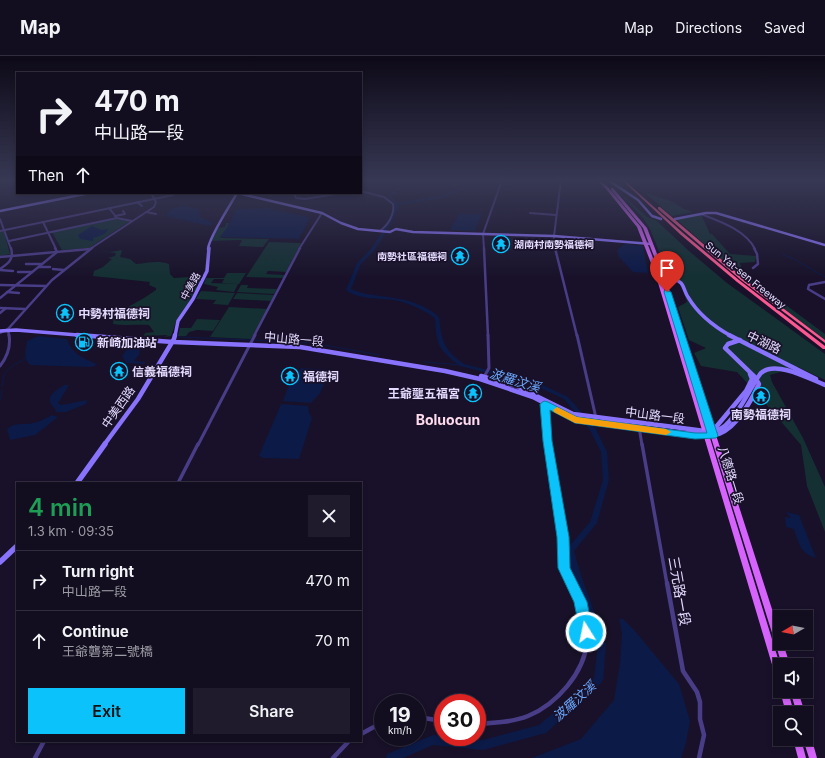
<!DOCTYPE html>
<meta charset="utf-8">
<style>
:root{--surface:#120d1f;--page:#1f1b2c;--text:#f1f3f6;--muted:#9c9ca4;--line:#312d3d;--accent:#0bc3fa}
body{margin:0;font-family:Inter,"Noto Sans TC",sans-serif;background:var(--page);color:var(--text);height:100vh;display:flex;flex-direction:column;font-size:15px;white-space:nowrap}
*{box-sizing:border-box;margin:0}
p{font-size:13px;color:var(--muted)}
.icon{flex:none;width:22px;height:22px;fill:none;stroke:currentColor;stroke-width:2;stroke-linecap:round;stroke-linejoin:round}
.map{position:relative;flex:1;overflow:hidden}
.side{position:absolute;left:16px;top:426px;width:346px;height:260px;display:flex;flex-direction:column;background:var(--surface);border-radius:0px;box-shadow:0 2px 6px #0003,0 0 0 1px var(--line)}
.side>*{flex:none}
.guide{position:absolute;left:16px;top:16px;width:346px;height:122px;border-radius:0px;box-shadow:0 2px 6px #0003,0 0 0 1px var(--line);background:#120d1f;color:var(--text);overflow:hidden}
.needle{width:26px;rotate:260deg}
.tools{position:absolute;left:773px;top:554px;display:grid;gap:8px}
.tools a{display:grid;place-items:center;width:40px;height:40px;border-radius:0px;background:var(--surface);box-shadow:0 2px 6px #0003,0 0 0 1px var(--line);font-size:20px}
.speed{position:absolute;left:374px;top:638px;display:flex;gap:8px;font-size:20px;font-weight:700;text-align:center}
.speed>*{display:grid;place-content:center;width:52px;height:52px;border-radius:50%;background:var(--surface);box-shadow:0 2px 6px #0003,0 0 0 1px var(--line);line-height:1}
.speed small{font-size:10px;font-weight:400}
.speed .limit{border:6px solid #d22;background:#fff;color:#111}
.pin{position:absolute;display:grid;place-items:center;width:34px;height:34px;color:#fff;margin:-41px -17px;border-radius:50% 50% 50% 0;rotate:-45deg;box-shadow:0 0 4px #0007}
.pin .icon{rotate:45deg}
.me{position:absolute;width:44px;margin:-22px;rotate:350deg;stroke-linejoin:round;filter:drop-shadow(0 0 3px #0008)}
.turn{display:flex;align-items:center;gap:14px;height:84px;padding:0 12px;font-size:18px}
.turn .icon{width:52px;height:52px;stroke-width:2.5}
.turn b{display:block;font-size:28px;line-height:34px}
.then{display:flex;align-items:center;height:38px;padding:0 12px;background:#0003;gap:8px;font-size:15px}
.round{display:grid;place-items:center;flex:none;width:42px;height:42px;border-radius:0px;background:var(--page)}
.head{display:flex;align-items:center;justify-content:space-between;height:68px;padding:0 12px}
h1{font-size:24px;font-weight:600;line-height:30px;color:#1e9e55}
.button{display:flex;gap:8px;margin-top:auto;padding:8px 12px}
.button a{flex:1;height:46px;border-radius:0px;background:var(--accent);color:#111;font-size:16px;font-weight:600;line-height:46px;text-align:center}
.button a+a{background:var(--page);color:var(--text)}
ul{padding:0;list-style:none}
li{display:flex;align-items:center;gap:12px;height:60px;padding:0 12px;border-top:1px solid var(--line)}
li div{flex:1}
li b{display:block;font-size:15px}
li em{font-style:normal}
header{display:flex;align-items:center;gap:24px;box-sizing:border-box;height:56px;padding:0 20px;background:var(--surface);border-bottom:1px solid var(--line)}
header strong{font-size:19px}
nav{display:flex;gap:22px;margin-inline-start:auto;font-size:14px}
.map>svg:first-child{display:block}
.green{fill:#143033}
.water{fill:#0c1a47}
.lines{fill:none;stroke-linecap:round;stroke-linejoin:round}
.stream{stroke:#0c1a47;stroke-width:1}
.river{fill:#0c1a47;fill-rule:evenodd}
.street-far4{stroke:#4a3d87;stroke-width:2}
.street-far3{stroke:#4a3d87;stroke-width:2.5}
.street-far2{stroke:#4a3d87;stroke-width:3}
.street-far1{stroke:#4a3d87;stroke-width:3.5}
.street{stroke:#4a3d87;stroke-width:4.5}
.secondary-far3{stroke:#8973fc;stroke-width:2.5}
.secondary-far2{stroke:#8973fc;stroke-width:3.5}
.secondary-far1{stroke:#8973fc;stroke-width:4.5}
.secondary{stroke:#8973fc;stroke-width:5.5}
.primary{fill:#d664fc;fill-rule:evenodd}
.highway{fill:#fb5891;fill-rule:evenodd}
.secondary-bridge{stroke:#8973fc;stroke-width:4.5}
.route{fill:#0bc3fa;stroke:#077fa2}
.slow{fill:#f59e0b}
.labels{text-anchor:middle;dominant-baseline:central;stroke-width:3.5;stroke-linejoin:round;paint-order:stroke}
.far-poi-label{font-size:10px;font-weight:bold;fill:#e3dafe;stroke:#181129;text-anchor:start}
.far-street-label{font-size:10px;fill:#e3dafe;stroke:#181129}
.poi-label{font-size:12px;font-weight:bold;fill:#e3dafe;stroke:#181129;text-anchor:start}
.street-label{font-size:12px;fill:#e3dafe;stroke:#181129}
.water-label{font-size:13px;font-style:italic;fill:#6ba6fc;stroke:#181129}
.quarter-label{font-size:14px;font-weight:bold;fill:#fedced;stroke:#181129}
.near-street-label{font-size:14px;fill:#e3dafe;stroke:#181129}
</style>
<header>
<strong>Map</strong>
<nav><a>Map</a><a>Directions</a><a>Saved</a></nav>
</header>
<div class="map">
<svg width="825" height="702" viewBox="0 0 825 702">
<rect width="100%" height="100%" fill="#181129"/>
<!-- green -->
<g class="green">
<polygon points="644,136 673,146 684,153 693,156 672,160"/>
<polygon points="620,137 647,161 656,164 689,195 727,227 825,298 825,324 798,311 770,319 772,326 803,382 825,431 825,476 807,430 801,389 761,342 737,316 701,310 694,297 706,292 689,284 678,251 687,246 677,218 661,200 650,173 643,162"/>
<polygon points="701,158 710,178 712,178 730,198 756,200 755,206 740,207 743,217 825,278 825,284 737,217 676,163"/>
<polygon points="117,163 130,165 89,192 62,194 52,176"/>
<polygon points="226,167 229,167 228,172 220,181 222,182 269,183 263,191 239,190 242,184 209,185 218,172 225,171"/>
<polygon points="2,175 4,176 10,198 0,200 0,176"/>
<polygon points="269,186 301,187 286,216 268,215 266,218 285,219 283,222 246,221"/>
<path d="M92,194l18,2 12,-2 -2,7 10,2 6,5c11,-1 22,-4 33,0l1,10 4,4 29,-2 -13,25 -14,21 -5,14 -7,1 4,-2 -24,1 1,-3 9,-1 -5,-7c-12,-1 -24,1 -36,-1l1,-9 30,-17 12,-8v-2l-7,-3 1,-3 -57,-6 1,-5 9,-4 9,-8 -4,-1 7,-2 1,-3z"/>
<polygon points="227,217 246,217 239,228 222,227 224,223 214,223 211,227 238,228 234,236 216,234 218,231 204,228 206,222 224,222"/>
<polygon points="241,229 248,229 247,232 277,233 274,238 237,236"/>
<polygon points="201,235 235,237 228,249 213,248 216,244 196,243"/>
<polygon points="237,237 274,239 271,245 233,243"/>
<polygon points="229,251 268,253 251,283 210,281"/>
<polygon points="197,263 220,264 213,275 197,274 189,276 186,280 178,280 180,272 191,272"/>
</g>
<!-- water -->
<g class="water">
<polygon points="184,150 198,153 200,161 210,165 212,168 210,170 166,160 171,153"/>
<path d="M269,152c13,5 27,5 41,10l-11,21 -79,-2c8,-9 11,-18 16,-28z"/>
<polygon points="459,158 482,158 475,175 450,174"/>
<path d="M92,170l9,4 7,-1c-2,6 -9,7 -15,9v3l-13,-2 -2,-4z"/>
<polygon points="625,188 643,190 648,217 633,216 619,201 617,194"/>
<path d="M38,280l29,3c5,15 15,18 29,25l-1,2 -6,1 -58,-2c-9,-5 -5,-15 -4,-24z"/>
<polygon points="128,292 140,293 139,299 134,305 146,306 144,308 126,307 122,300"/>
<polygon points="301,312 331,314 320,337 311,347 283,345 290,326"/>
<path d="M65,329h4l-11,18 3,2 26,-5 -1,4 -20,8h-10c-1,-4 -3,-5 -5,-8 -5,-9 8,-16 14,-19z"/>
<polygon points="281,348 308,350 309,357 312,362 299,403 264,402 259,400"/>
<path d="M52,359l6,2 -23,18 -25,5 -3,-11c7,-6 12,-5 21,-5 9,-1 17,-5 24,-9z"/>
<path d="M786,456l13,3 17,43c-16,-5 -17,-14 -22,-29l-8,-2 -1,-10 6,1z"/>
<polygon points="619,563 623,563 635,575 679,628 690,665 686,687 681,702 532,702 581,683 614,644 620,608 622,577"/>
</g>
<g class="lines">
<!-- stream -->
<g class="stream">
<polyline points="579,124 587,126"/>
<polyline points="783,199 792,202 825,221"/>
<polyline points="179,281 250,284"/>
<polyline points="255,284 276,285"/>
<polyline points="281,285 313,287"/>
<polyline points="318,288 380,299"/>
<polyline points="424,306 462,309"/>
<path d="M2,331c0,-17 9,-21 23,-28"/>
<polyline points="0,344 2,334"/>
</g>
<!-- river -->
<path class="river" d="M401,124h2l4,4 -16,12 6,7 43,-7 41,-16h4l-43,18 -44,7 1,2 -10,21 -15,23 -13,13 -10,25c13,6 28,6 43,9 16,2 33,8 45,19 3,24 4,32 25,47l72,18 32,15 28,32 11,23 2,28 -12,43 -23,28 7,24 25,69 -3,36 -2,3 -55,50 -4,1 -59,16 -50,-5 -30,13h-17l1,-4 46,-19 10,1v1h11l29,3 56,-15 55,-47 4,-34 -25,-69 -7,-25 24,-28 13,-42 -2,-28 -11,-22 -26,-31 -32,-15 -72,-18 -7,-5 -10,-10 -4,-6 -3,-12 -1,-15c-13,-9 -26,-15 -41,-18 -15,-2 -35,0 -48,-10l11,-27 13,-13 15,-22 10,-21 -1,-3 -7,-8 16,-12z"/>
<!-- street-far4 -->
<g class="street-far4">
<path d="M361,135l23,6 9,7c2,10 -5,21 -13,27"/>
<polyline points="294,137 296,142 305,143 342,137"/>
<polyline points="137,146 142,150"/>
<polyline points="109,152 117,162 132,165"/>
<polyline points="146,156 156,158"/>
<polyline points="530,157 556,159"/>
<path d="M701,158c18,7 45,16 54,35"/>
<polyline points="115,160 125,158 123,155"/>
<polyline points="0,163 11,193"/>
<polyline points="43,166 56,193"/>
<polyline points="0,175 173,139 173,137"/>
<polyline points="9,185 117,162"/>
<polyline points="90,193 154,151 156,146 151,137"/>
<polyline points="299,193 322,157"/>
<polyline points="484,193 483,178 502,124"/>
<polyline points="555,193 554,180 561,124"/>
</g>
<!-- street-far3 -->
<g class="street-far3">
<polyline points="484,192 488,280"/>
<polyline points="555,192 577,280"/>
<polyline points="0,201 90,193"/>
<polyline points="26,208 42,208"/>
<polyline points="39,211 50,211"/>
<polyline points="753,212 758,208 757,198 754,192"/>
<path d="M0,213c9,-6 14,-10 11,-21"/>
<polyline points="53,213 64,214"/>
<polyline points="0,214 13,215"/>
<polyline points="18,216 32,216"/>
<polyline points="825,226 809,229 808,233 825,243"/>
<polyline points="0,229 46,230"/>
<polyline points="7,236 19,237"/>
<polyline points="0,242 57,196 55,192"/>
<polyline points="0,252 25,253"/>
<polyline points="0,257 6,252"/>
<polyline points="8,273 9,280"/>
<polyline points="0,277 8,273 52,224 92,192"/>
<polyline points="254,280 300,192"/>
</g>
<!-- street-far2 -->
<g class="street-far2">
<polyline points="577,279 596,362"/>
<path d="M0,310c8,-10 11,-19 9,-31"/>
<polyline points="484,321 489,312 488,279"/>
<polyline points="544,347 549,389"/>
<polyline points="639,371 642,389"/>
<polyline points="198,389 255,279"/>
</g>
<!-- street-far1 -->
<g class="street-far1">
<polyline points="549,388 563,481 564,511 572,528"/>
<polyline points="642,388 667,528"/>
<polyline points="178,427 198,388"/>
</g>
<!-- street -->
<g class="street">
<polyline points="667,527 683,615 697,636 700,646 700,663 704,679 699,702"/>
<polyline points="417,661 443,665"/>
<path d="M477,668c17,-1 36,-2 51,-8 29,-12 56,-43 59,-74 2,-21 -7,-41 -16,-59"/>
<polyline points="361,678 383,666"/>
<polyline points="35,702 44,685"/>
<polyline points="333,702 349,685"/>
</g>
<!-- secondary-far3 -->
<g class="secondary-far3">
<polyline points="608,124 638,144 652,160 661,163"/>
<polyline points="237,137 322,157 341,167 358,173 390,176 396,173 413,176 554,180 651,188"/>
<polyline points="0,155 90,137"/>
<polyline points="675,163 706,157 716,157 825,189"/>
<path d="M208,193c1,-12 22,-43 29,-56"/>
</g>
<!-- secondary-far2 -->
<g class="secondary-far2">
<path d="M660,221c6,1 16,1 21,6 3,3 4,10 7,14 10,17 25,29 43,39"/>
<polyline points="0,275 16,274 90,280"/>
<polyline points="175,280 178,265 193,243 207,215 209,192"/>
</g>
<!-- secondary-far1 -->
<g class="secondary-far1">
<polyline points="77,279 173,286 300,291 445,315 480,323 533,341 575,363 610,368"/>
<polyline points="729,279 816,323"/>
<polyline points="481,320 516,330 573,358 705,375 716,371 746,335 752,323 750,318"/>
<path d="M685,379c11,1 23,3 34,-1 19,-8 32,-33 40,-50l-4,-7 -30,-29 3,-4 12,-4"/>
<polyline points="104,389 138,343 174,283 175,279"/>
</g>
<!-- secondary -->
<g class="secondary">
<polyline points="77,427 105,388"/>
<polyline points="0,506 17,490"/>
</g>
<!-- primary -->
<g class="primary">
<polygon points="597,124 599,124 608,131 641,171 660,220 780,609 780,626 777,625 776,622 656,220 637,171 606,133"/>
<polygon points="611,132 613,132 647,172 661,208 780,578 780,587 783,587 790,609 782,609 657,208 643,172 611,134"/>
<polygon points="780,635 788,635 794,657 786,657"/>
<polygon points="790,635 798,635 805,657 797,657"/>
<polygon points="806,673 809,674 810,677 817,702 809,702 803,683 806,683"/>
<polygon points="793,683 801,683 806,702 798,702"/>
</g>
<!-- highway -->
<g class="highway">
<polygon points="622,124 624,124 683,177 739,224 825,290 825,293 823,293 737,226 681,179"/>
<polygon points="658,151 660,151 743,222 825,284 825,287 741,224 658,153"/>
</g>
<!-- secondary-bridge -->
<path class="secondary-bridge" d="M607,366c26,4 94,19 115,6 8,-5 13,-14 18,-21 5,-7 17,-30 21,-34 15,-13 49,6 64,12"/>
</g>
<!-- sky -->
<linearGradient id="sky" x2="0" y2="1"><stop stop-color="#0d0917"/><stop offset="0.56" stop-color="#373854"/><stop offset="1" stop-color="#373854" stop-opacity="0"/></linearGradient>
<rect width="825" height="222" fill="url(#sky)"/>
<!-- route -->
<polygon class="route" points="665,234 671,236 718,380 716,382 695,383 575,367 550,354 552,385 569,481 570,512 587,546 593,576 591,581 586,582 582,581 580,576 574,546 558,512 557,481 543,385 540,348 544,345 548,346 577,361 695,377 707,377 664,236"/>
<!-- slow -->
<polygon class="slow" points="557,351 577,361 666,373 671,376 666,379 575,367 554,356 553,354"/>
<!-- icons -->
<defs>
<g id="temple-ring" transform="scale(0.9)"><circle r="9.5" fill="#181129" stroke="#0bc3fa" stroke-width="1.5"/><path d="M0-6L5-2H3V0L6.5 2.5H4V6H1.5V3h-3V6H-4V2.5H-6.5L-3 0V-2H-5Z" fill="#0bc3fa"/></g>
<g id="fuel-ring" transform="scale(0.9)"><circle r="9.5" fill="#181129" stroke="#0bc3fa" stroke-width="1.5"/><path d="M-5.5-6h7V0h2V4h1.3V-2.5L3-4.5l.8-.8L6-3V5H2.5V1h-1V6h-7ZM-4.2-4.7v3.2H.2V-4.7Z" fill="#0bc3fa"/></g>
</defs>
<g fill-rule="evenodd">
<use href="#temple-ring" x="501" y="188"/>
<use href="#temple-ring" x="460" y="200"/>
<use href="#temple-ring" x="65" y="257"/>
<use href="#fuel-ring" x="84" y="286"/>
<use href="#temple-ring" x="119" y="315"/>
<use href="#temple-ring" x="290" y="320"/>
<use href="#temple-ring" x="473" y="337"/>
<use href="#temple-ring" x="761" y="340"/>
</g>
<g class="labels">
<!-- far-poi labels -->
<g class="far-poi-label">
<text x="514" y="188">湖南村南勢福德祠</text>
<text x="447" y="200" text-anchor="end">南勢社區福德祠</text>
</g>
<!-- far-street labels -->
<g class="far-street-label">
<text transform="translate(746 219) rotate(39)">Sun Yat-sen Freeway</text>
<text transform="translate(190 230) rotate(-62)">中美路</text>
</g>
<!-- poi labels -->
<g class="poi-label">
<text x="78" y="257">中勢村福德祠</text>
<text x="97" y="286">新崎加油站</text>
<text x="132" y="315">信義福德祠</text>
<text x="303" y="320">福德祠</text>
<text x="460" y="337" text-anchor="end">王爺壟五福宮</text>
<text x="761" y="358" text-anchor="middle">南勢福德祠</text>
</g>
<!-- street labels -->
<g class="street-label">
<text transform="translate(294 283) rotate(5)">中山路一段</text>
<text transform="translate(764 286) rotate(26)">中湖路</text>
<text transform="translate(118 351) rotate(-55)">中美西路</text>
<text transform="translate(655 359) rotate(7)">中山路一段</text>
<text transform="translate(731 419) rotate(73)">八德路一段</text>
</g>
<!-- water labels -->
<g class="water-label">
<text transform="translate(515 324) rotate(17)">波羅汶溪</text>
<text transform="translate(574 645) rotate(-42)">波羅汶溪</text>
</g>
<!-- quarter labels -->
<g class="quarter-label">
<text x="448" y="363">Boluocun</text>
</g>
<!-- near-street labels -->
<g class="near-street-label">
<text transform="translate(680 535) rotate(80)">三元路一段</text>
</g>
</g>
</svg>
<div class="tools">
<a><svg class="needle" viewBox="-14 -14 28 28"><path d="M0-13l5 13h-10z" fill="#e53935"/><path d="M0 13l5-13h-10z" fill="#9c9ca4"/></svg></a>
<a><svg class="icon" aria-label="sound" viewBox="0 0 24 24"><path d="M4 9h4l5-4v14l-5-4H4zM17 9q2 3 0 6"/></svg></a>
<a><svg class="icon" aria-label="search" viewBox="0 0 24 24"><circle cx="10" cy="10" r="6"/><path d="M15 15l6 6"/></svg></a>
</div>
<div class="speed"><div>19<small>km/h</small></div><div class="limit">30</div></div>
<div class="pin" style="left:667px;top:236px;background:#d93025"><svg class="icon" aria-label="arrive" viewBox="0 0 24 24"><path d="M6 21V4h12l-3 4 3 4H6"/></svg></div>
<svg class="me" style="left:586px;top:576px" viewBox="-20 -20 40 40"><circle r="17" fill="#0bc3fa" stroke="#fff" stroke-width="3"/><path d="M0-11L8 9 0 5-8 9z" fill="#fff"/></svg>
<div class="guide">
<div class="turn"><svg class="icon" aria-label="right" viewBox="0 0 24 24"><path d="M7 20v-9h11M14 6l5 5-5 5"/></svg><div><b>470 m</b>中山路一段</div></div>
<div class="then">Then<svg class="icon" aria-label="ahead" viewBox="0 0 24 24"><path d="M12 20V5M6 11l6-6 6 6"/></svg></div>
</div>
<section class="side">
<div class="head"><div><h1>4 min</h1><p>1.3 km · 09:35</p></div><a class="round"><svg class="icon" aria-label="close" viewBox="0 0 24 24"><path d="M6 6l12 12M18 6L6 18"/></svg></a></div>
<ul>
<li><svg class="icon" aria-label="right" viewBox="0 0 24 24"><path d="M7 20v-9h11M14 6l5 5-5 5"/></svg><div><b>Turn right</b><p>中山路一段</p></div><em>470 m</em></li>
<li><svg class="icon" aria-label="ahead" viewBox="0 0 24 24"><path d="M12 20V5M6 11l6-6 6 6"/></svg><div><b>Continue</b><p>王爺礱第二號橋</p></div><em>70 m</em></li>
</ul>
<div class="button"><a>Exit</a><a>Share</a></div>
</section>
</div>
